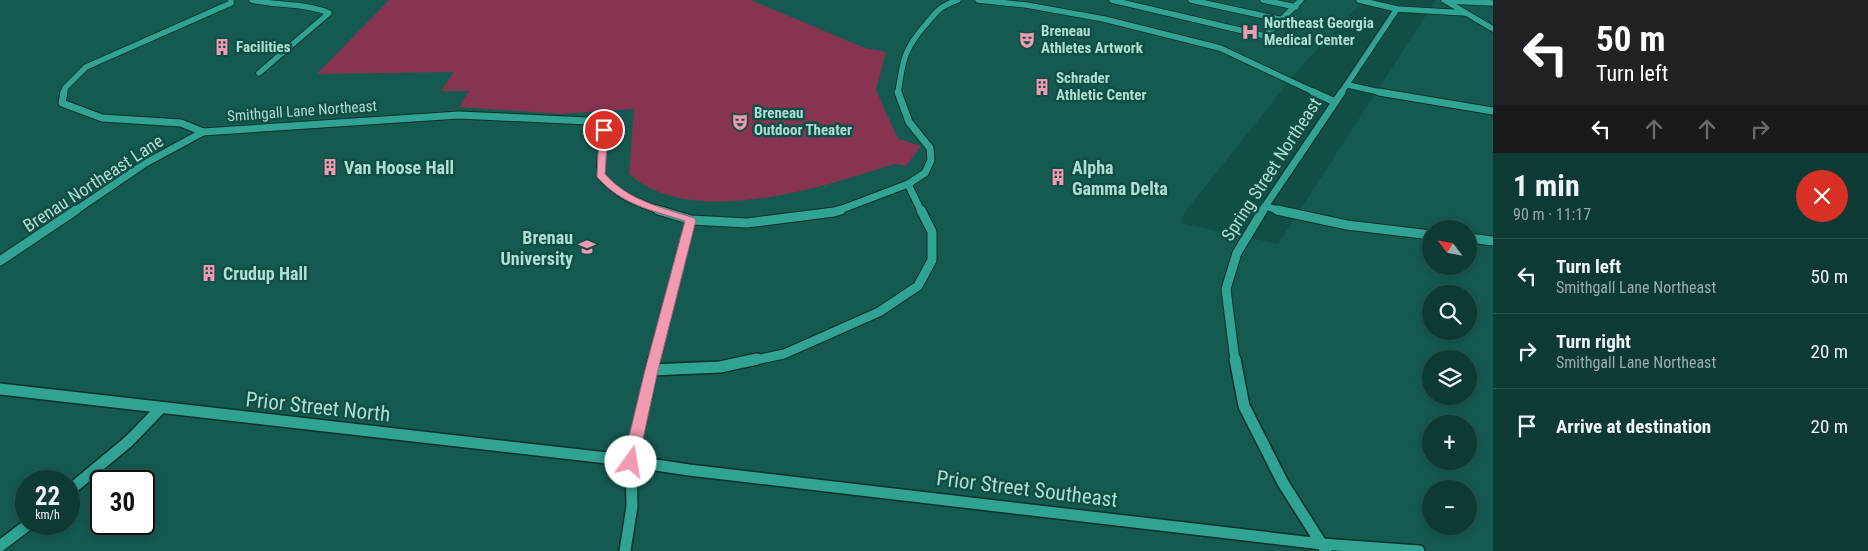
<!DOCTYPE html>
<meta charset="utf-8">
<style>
:root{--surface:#0d3a34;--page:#16413c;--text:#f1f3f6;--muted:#9aadac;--line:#2d544f}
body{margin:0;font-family:"Roboto Condensed",sans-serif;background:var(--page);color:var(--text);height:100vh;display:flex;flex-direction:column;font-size:19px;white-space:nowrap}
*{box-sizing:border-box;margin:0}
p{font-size:16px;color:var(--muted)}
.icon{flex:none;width:28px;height:28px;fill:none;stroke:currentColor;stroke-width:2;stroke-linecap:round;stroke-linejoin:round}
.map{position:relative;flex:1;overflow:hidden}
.drawer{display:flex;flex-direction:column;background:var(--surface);width:375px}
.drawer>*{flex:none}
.banner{background:#202124;color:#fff;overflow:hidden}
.needle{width:32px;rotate:302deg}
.fabs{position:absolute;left:1422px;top:220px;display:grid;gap:10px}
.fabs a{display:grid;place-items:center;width:55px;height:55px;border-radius:50%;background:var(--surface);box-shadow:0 2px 12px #0003,0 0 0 1px var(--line);font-size:25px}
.speed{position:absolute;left:15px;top:470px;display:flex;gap:10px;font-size:25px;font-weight:700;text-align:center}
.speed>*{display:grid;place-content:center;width:65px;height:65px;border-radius:50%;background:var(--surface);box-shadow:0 2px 12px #0003,0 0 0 1px var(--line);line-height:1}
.speed small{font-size:12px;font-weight:400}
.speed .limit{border:2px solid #111;border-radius:8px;background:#fff;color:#111}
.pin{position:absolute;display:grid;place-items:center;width:42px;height:42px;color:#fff;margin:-21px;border:2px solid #fff;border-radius:50%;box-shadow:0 1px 5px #0007}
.me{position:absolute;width:55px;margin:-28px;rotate:13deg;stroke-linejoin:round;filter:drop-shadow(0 0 4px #0008)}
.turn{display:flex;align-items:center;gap:18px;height:105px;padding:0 20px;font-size:22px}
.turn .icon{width:65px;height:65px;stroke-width:2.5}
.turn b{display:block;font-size:35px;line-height:42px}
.lanes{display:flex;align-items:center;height:48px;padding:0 20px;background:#0003;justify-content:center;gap:25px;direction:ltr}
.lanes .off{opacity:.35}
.round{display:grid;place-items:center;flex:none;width:52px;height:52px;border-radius:26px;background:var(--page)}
.head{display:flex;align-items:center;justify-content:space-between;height:85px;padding:0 20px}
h1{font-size:30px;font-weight:700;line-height:38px}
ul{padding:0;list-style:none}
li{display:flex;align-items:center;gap:15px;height:75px;padding:0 20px;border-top:1px solid var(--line)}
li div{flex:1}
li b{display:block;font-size:19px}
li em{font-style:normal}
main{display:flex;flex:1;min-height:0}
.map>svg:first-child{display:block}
.built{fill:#155a51;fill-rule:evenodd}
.green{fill:#873450}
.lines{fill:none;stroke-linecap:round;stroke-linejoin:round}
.minor-far3-casing{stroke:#0d302b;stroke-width:7}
.minor-far2-casing{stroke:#0d302b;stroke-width:9}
.minor-far1-casing{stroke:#0d302b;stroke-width:11}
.minor-casing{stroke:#0d302b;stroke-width:14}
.minor-far3{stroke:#30a393;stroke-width:5.5}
.minor-far2{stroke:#30a393;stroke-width:7}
.minor-far1{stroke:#30a393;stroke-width:9}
.minor{stroke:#30a393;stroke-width:11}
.route{fill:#f19ab2;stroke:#9d6474}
.labels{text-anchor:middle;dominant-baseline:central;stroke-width:5;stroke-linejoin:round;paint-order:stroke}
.far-poi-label{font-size:15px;font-weight:bold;fill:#aeded4;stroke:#114e45;text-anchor:start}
.far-street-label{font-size:15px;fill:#aeded4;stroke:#114e45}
.poi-label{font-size:18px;font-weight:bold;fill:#aeded4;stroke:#114e45;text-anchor:start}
.street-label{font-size:18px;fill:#aeded4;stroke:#114e45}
.near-street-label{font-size:21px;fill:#aeded4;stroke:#114e45}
</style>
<main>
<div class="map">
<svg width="1493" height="551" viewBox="0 0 1493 551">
<rect width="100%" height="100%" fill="#114e45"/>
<!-- built -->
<path class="built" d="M0,0h1364l-61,64 -119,149 -3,10 97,21 158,-244h57v551h-1493zM1431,229h38v37h-38zM1431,294h38v37h-38zM1431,359h38v37h-38zM1431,424h38v37h-38zM26,481h43v43h-43zM101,481h43v43h-43zM1431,489h38v37h-38z"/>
<!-- green -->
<path class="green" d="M389,0h362l114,48 21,4 -10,38 22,49 23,7 -15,20 -12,-2c-71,23 -202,66 -265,10l5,-65 -72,5 -103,-7 10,-16h-28l13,-19 -137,2z"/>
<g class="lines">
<!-- minor-far3 casing -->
<g class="minor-far3-casing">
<g id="minor-far3">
<path d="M252,0c25,6 54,3 77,13l-70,60"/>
<polyline points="978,0 1026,5 1104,19 1220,48 1316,93"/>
<polyline points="1112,0 1265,36 1301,0"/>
<polyline points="1191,0 1283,20"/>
<polyline points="1263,0 1296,7"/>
<polyline points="1359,0 1397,9 1466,13"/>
<polyline points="1444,0 1493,29"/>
<polyline points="1448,1 1493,3"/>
<polyline points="1348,85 1384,93"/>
<polyline points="64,93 65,88 86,67 231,3 231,0"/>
<path d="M898,93c5,-34 6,-44 29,-70 12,-14 14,-17 31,-23"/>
<polyline points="1341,93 1397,9"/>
</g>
</g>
<!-- minor-far2 casing -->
<g class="minor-far2-casing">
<g id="minor-far2">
<path d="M64,92l-2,11 40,15 79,5 22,9 256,-17 129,6 15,5 -3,49c19,21 35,27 62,36"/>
<polyline points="1313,92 1335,102"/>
<polyline points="1379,92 1493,111"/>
<polyline points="908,184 921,211"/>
<polyline points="1265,206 1281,211"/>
<polyline points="75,211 144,164 203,132"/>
<polyline points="837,211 908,184 925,173 931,160 930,148 909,122 898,92"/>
<polyline points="1262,211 1342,92"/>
</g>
</g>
<!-- minor-far1 casing -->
<g class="minor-far1-casing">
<g id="minor-far1">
<polyline points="658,210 691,220 747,223 834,212 841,210"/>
<polyline points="1277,210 1347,225 1431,235"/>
<polyline points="1469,238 1493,241"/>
<polyline points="0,261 76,210"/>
<polyline points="653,361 691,220"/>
<polyline points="751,361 784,354 879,312 918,286 932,260 932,232 921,210"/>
<polyline points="1235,361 1226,289 1237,253 1263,210"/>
</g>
</g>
<!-- minor casing -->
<g class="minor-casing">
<g id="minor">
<polyline points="1235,359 1244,406 1283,483 1326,551"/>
<polyline points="651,370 720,367 757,359"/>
<polyline points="0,389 616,459 689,470 1322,544 1419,551"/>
<polyline points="69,491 129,441 161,408"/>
<polyline points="0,546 29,524"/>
<polyline points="625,551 632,506 631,462 654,359"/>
</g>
</g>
<!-- minor-far3 -->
<use href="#minor-far3" class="minor-far3"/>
<!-- minor-far2 -->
<use href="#minor-far2" class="minor-far2"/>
<!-- minor-far1 -->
<use href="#minor-far1" class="minor-far1"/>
<!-- minor -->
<use href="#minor" class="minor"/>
</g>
<!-- route -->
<path class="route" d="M604,127l4,3 -3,44c24,27 56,33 89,44l2,2 -38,150 -20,92 -2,4 -5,1 -5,-1 -3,-4 22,-92 40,-149c-34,-11 -63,-16 -88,-44l2,-47z"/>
<!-- icons -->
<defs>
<g id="hospital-bare" transform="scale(1.35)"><path d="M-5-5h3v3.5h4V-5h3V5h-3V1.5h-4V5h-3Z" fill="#f19ab2" stroke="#114e45" stroke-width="2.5" paint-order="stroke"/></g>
<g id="theatre-bare" transform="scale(1.35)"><path d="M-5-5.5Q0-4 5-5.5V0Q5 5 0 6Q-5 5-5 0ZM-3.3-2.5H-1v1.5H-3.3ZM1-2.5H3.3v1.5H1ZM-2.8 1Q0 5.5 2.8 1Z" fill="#f19ab2" stroke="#114e45" stroke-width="2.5" paint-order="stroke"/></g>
<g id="building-bare" transform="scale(1.35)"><path d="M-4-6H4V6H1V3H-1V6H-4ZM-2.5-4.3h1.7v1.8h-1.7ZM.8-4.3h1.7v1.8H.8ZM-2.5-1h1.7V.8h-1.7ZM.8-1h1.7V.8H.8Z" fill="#f19ab2" stroke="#114e45" stroke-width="2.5" paint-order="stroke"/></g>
<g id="university-bare" transform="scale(1.35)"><path d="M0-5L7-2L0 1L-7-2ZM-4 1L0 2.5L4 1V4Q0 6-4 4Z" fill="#f19ab2" stroke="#114e45" stroke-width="2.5" paint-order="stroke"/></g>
</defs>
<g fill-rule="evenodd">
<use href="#hospital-bare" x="1250" y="32"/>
<use href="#theatre-bare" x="1027" y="40"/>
<use href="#building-bare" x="222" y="47"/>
<use href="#building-bare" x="1042" y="87"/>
<use href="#theatre-bare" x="740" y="122"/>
<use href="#building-bare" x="330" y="167"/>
<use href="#building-bare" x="1058" y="177"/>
<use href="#university-bare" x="587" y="247"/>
<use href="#building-bare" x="209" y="273"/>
</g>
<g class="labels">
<!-- far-poi labels -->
<g class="far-poi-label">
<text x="1264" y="23">Northeast Georgia<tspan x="1264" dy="17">Medical Center</tspan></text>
<text x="1041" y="31">Breneau<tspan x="1041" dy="17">Athletes Artwork</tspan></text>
<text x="236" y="47">Facilities</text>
<text x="1056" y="78">Schrader<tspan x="1056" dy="17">Athletic Center</tspan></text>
<text x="754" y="113">Breneau<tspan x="754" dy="17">Outdoor Theater</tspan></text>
</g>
<!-- far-street labels -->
<g class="far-street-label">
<text transform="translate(302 111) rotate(-4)">Smithgall Lane Northeast</text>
</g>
<!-- poi labels -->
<g class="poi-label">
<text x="344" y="167">Van Hoose Hall</text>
<text x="1072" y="167">Alpha<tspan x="1072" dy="21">Gamma Delta</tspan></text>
<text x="573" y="237" text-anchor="end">Brenau<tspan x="573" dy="21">University</tspan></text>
<text x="223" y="273">Crudup Hall</text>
</g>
<!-- street labels -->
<g class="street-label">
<text transform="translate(1271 169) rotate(-57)">Spring Street Northeast</text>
<text transform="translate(93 183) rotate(-33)">Brenau Northeast Lane</text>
</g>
<!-- near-street labels -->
<g class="near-street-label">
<text transform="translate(318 407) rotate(6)">Prior Street North</text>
<text transform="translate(1027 489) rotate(7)">Prior Street Southeast</text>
</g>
</g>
</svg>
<div class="fabs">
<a><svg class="needle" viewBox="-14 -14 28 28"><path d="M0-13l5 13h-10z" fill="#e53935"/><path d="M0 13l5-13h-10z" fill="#9aadac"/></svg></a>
<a><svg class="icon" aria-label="search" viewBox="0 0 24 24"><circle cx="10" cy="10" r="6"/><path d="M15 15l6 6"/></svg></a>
<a><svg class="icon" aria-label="layers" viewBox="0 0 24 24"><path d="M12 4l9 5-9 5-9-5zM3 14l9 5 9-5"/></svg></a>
<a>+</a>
<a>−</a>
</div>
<div class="speed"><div>22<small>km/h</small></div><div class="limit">30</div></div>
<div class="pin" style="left:604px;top:130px;background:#d93025"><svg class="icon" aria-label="arrive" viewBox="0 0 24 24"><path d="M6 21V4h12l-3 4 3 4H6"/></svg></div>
<svg class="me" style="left:631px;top:462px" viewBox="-20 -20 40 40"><circle r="19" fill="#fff"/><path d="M0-13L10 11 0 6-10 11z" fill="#f19ab2"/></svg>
</div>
<section class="drawer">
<div class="banner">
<div class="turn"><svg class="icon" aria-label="left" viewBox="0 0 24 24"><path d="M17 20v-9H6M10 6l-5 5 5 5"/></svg><div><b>50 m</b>Turn left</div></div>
<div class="lanes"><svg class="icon" aria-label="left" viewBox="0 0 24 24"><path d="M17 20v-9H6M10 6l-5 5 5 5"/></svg><svg class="icon off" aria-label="ahead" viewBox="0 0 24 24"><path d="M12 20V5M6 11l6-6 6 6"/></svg><svg class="icon off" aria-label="ahead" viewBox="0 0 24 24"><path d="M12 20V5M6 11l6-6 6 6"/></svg><svg class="icon off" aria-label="right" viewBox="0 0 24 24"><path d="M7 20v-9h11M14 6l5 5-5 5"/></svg></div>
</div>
<div class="head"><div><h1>1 min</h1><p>90 m · 11:17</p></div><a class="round" style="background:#d93025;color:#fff"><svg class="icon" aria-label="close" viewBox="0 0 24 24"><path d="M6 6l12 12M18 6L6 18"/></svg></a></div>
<ul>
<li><svg class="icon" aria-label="left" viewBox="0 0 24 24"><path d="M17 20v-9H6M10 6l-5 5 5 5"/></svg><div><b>Turn left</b><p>Smithgall Lane Northeast</p></div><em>50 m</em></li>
<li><svg class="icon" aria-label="right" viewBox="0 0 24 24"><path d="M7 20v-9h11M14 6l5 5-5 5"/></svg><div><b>Turn right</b><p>Smithgall Lane Northeast</p></div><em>20 m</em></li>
<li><svg class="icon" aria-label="arrive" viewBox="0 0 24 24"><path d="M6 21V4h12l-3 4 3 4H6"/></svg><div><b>Arrive at destination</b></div><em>20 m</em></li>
</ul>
</section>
</main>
